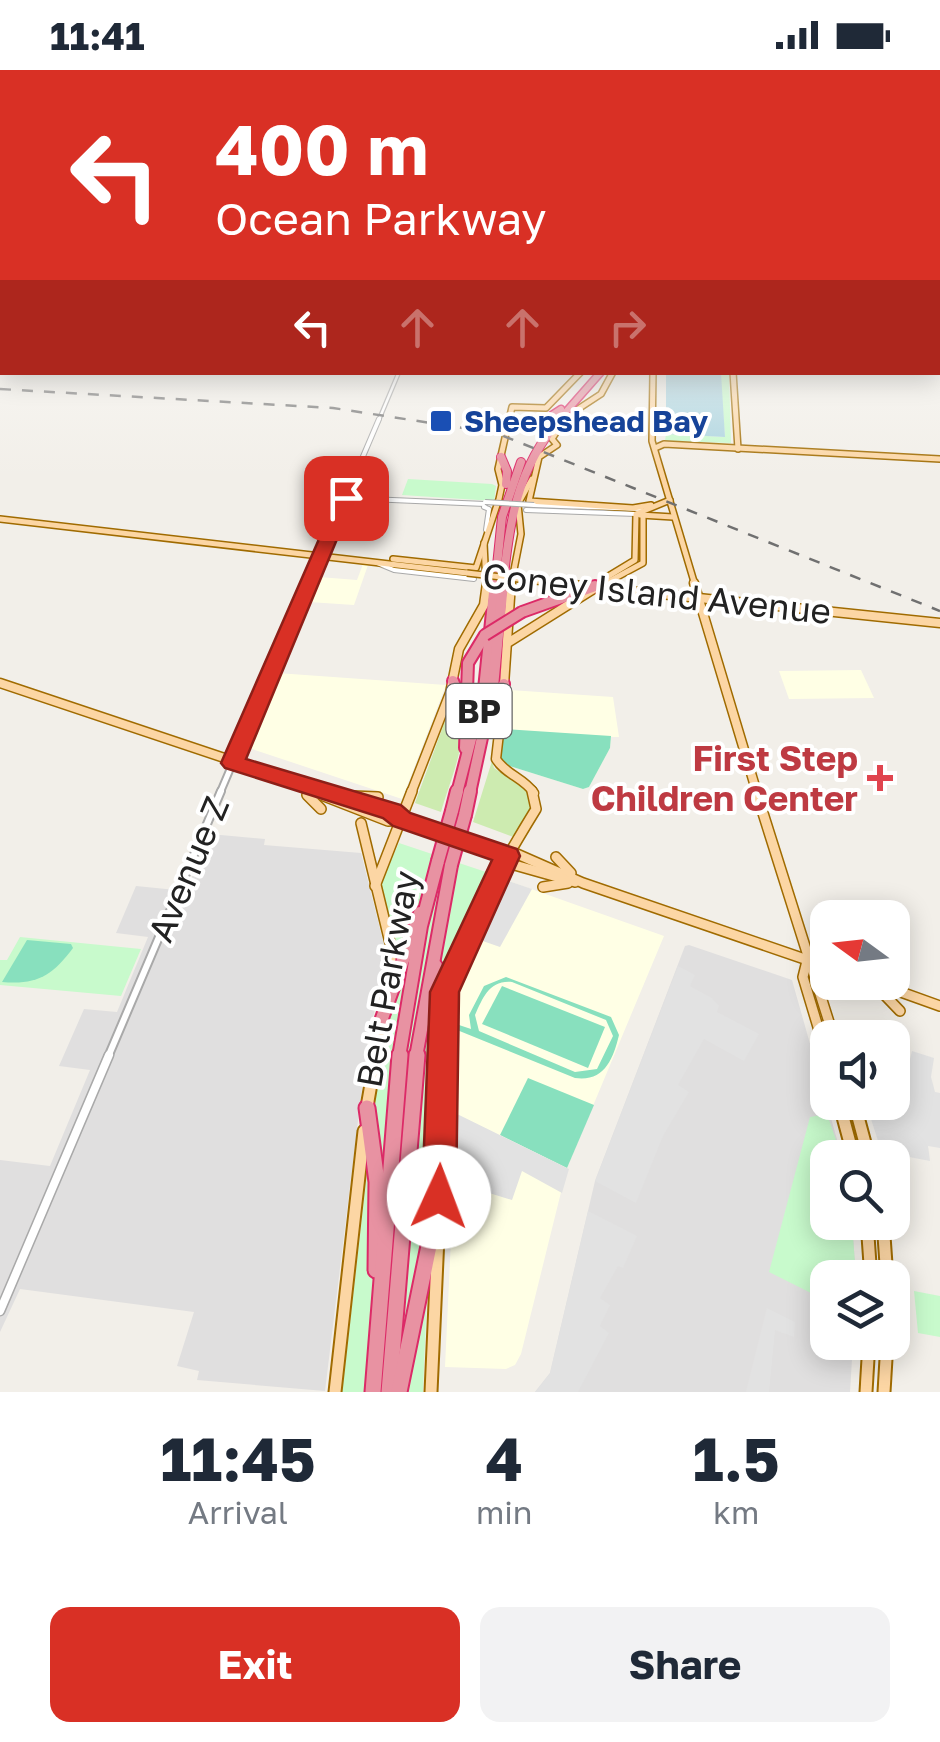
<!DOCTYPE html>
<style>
:root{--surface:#fff;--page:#f2f2f3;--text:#1f2937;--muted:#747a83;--accent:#d93025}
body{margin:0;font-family:"Golos Text",sans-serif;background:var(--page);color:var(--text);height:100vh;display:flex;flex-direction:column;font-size:38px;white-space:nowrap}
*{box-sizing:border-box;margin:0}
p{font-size:32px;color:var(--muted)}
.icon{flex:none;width:55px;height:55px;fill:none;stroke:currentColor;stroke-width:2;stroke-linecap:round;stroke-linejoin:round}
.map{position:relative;height:1322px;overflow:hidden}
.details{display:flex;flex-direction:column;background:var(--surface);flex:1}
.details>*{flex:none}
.banner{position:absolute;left:0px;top:0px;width:940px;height:305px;box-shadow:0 5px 25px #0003;background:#d93025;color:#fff;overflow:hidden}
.needle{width:65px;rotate:285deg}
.tools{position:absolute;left:810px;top:830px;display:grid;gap:20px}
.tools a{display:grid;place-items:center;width:100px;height:100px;border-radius:20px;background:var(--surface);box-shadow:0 5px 25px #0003;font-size:50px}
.pin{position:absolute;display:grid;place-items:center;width:85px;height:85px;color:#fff;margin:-42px;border-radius:20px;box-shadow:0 5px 15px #0006}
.me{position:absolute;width:110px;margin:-55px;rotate:2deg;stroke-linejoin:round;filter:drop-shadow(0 0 8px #0008)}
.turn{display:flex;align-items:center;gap:35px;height:210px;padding:0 50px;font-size:45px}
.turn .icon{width:130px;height:130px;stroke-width:2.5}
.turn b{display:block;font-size:70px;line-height:85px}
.lanes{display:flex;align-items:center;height:95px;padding:0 50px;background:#0003;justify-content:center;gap:50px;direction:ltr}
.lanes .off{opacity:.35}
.eta{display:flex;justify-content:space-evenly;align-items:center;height:170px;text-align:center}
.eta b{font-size:60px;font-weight:700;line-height:70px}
.action{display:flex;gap:20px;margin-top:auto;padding:20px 50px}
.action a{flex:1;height:115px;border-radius:20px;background:var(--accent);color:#fff;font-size:40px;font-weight:700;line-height:115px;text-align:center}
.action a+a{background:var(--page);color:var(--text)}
.status{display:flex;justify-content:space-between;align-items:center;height:70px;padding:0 50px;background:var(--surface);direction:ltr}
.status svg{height:28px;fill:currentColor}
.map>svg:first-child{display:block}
.residential{fill:#e0dfdf}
.education{fill:#ffffe5}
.grass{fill:#cdebb0}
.park{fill:#c8facc}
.pitch{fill:#88e0be;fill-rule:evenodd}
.parking{fill:#e2e2e2}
.water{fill:#aad3df}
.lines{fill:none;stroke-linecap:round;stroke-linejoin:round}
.minor-far4-casing{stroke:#a9a9a9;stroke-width:5}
.minor-far3-casing{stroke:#a9a9a9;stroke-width:6}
.minor-far2-casing{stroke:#a9a9a9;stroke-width:9}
.minor-far1-casing{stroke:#a9a9a9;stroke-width:10}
.minor-casing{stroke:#a9a9a9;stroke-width:11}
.major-far3-casing{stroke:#a06b00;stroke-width:8}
.major-far2-casing{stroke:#a06b00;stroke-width:11}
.major-far1-casing{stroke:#a06b00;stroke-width:12}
.major-casing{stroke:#a06b00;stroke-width:15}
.highway-far4-casing{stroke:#dc2a67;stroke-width:9}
.highway-far3-casing{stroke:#dc2a67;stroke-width:10}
.highway-far2-casing{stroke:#dc2a67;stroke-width:14}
.highway-far1-casing{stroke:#dc2a67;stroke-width:16}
.highway-casing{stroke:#dc2a67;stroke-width:19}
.minor-far4{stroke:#fff;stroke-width:2.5}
.minor-far3{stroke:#fff;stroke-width:4}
.minor-far2{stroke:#fff;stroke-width:5}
.minor-far1{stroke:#fff;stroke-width:6}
.minor{stroke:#fff;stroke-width:8}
.major-far3{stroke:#fcd6a4;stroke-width:5}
.major-far2{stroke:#fcd6a4;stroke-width:8}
.major-far1{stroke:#fcd6a4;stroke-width:9}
.major{stroke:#fcd6a4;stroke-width:11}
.highway-far4{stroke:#e892a2;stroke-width:6}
.highway-far3{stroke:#e892a2;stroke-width:8}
.highway-far2{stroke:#e892a2;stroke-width:10}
.highway-far1{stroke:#e892a2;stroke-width:12}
.highway{stroke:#e892a2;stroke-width:15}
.rail{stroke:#707070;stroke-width:2.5;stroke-dasharray:11 11;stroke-linecap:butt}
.minor-bridge-casing{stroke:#a9a9a9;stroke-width:6;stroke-linecap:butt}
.major-bridge-casing{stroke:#a06b00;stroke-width:8;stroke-linecap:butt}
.highway-bridge-far1-casing{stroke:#dc2a67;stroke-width:14;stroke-linecap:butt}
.highway-bridge-casing{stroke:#dc2a67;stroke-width:16;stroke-linecap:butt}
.minor-bridge{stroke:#fff;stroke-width:4}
.major-bridge{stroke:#fcd6a4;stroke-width:5}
.highway-bridge-far1{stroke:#e892a2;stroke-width:10}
.highway-bridge{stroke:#e892a2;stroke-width:12}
.route{fill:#d93025;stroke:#8d1f18;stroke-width:2.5}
.transit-dot{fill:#1a4fb4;stroke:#fff;stroke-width:4}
.health-dot{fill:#e0444e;stroke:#fff;stroke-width:4}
.labels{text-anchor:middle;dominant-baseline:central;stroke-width:8;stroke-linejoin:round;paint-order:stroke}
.far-transit-label{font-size:30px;font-weight:bold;fill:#164399;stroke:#fff;text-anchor:start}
.shield{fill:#fff;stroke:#646464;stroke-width:2.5}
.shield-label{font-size:32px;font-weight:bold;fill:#222}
.street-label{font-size:35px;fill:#222;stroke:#fff}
.health-label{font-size:35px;font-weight:bold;fill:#be3a42;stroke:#fff;text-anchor:end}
</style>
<div class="status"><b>11:41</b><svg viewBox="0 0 49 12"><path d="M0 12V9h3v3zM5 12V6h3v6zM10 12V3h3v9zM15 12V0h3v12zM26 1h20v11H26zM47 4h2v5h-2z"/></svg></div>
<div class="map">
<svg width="940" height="1322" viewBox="0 0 940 1322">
<rect width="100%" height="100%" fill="#f2efe9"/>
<!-- residential -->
<g class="residential">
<polygon points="210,764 265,769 264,775 361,783 387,887 368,969 325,1321 197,1310 199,1301 177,1296 194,1242 20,1219 0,1262 0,1090 50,1096 90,1000 59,996 84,939 117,942 148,867 116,863 136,816 186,821"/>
<polygon points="689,875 792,910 842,1087 828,1088 828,1152 852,1153 856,1207 828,1208 828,1272 853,1273 850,1322 535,1322 550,1303 595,1111 685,876"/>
</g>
<!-- education -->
<g class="education">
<polygon points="363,494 368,495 354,535 309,532 319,507 357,510"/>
<polygon points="861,600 874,628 789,629 779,601"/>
<polygon points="277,603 446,615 402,729 246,677"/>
<polygon points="510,620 613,627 619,667 611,667 610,678 589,717 583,719 506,695 500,688"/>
<polygon points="503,809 664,866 567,1098 521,1284 515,1295 506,1299 445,1297 457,1042 454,931 459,908"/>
</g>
<!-- grass -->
<g class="grass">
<path d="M455,624c20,34 -4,82 -14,118l-26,-9z"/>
<polygon points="492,691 494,698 530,722 532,740 516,768 473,752"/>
</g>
<!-- park -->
<g class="park">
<polygon points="720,303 729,303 731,373 665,371 666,364 725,367"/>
<polygon points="408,409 492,414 496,416 494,431 402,425"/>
<polygon points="399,773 489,803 436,917 431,945 436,1003 423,1322 342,1322 382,974 399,883 380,814"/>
<polygon points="20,867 141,879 121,926 0,915 0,890 7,890"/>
<polygon points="827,1044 842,1087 828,1088 828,1152 852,1153 856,1207 828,1208 827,1231 769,1202 810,1047"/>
<polygon points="914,1221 940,1226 940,1267 918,1263"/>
</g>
<!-- pitch -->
<g class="pitch">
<polygon points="504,659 611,666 610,678 589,717 583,719 506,695 500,688"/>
<path d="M27,870l44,4 2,4c-21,28 -36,37 -71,34z"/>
<path d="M506,907l105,40 8,18c-6,25 -15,47 -44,43l-118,-48 2,-5 12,4 -2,-14 15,-29zM512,912l94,38 7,16 -16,33 -22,3 -96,-41 -4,-16c8,-17 14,-35 37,-33z"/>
<polygon points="502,916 605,957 588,998 482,954"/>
<polygon points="528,1008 594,1035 567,1098 500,1065"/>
</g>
<!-- parking -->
<g class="parking">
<polygon points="503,809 532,819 500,877 477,869"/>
<polygon points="678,896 695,905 690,916 712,928 719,936 717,942 759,964 744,991 704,969 678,1015 689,1022 663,1066 636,1133 595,1111"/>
<polygon points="912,981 934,988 931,1007 935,1022 940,1023 940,1078 928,1076 930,1091 904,1086 902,1078 879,1074 871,1049 869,1033 892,1032 893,999 898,994 908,997"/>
<polygon points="455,1043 569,1099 562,1123 522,1101 512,1130 454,1112"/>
<polygon points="588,1141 637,1166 623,1198 618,1196 600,1228 610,1235 600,1256 609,1263 578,1322 535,1322 550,1303"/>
<polygon points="767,1238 795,1252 794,1267 775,1260 769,1322 746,1322"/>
</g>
<!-- water -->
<polygon class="water" points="666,303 721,303 725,367 666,364"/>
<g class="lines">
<!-- minor-far4 casing -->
<g class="minor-far4-casing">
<g id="minor-far4">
<polyline points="938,231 940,235"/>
<polyline points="378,352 399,302"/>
</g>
</g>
<!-- minor-far3 casing -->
<g class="minor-far3-casing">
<g id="minor-far3">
<polyline points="346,428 485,434"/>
<polyline points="534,435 641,439"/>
<polyline points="484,437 489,439 486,460"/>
<polyline points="526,440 636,444"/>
<polyline points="377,493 394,500 474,509"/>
<polyline points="308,515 379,349"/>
</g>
</g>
<!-- minor-far2 casing -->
<g class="minor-far2-casing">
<polyline id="minor-far2" points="220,723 309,513"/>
</g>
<!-- minor-far1 casing -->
<g class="minor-far1-casing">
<polyline id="minor-far1" points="108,987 221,721"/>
</g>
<!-- minor casing -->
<g class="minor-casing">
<polyline id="minor" points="0,1241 109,985"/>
</g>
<!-- major-far3 casing -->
<g class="major-far3-casing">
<g id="major-far3">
<polyline points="613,302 601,324 575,341 574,354 557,361 552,369 557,375 539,387 529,431 633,438 651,435"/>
<polyline points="653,302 652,371 695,515"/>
<polyline points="733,302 738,379"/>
<polyline points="655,378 664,374 940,389"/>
<polyline points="640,445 673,447"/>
<polyline points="0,449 467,503"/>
<polyline points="484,473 486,515"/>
<polyline points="393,489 476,498 499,429 502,415 498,399 512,337 546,338 581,302"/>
<polyline points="535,511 578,515"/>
<polyline points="604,514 643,493 643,446"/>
<polyline points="511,515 521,464 518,434 532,409"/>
<polyline points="602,515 602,510 635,490 636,444 670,430"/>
</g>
</g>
<!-- major-far2 casing -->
<g class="major-far2-casing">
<g id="major-far2">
<polyline points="554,513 940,553"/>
<polyline points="694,513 757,723"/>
<polyline points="509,572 603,513"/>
<polyline points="0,613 329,723"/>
<polyline points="504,615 511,513"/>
<path d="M503,629l-7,60c9,15 28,19 38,34"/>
<polyline points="294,714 318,723"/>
<polyline points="411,723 450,623 459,579 484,535 487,513"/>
</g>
</g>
<!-- major-far1 casing -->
<g class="major-far1-casing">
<g id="major-far1">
<polyline points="311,721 388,751 402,750"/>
<polyline points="320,721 392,741 402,750 508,786 517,784 583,813 828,897"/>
<polyline points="756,721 834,968"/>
<polyline points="307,725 321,739"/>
<polyline points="352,726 378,727"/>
<polyline points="361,753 392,881 387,919"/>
<polyline points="508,786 511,794 575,812"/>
<polyline points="556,787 571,803"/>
<polyline points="375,816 412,721"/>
<polyline points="543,817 568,813"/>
<polyline points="807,891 803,907 827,987"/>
<polyline points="873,912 940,936"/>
<polyline points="876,916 900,941"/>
<path d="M442,948c14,-76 54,-144 94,-209l-4,-18"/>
<polyline points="375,987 382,948"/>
<polyline points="442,987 442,967"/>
</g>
</g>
<!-- major casing -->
<g class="major-casing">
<g id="major">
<polyline points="826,985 828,992"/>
<polyline points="839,1032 854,1088"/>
<polyline points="854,1032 869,1088"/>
<polyline points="367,1037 376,985"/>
<polyline points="439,1128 442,985"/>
<polyline points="867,1152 871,1208"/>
<polyline points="883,1152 887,1208"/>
<polyline points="335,1322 364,1061"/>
<polyline points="431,1322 438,1167"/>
<polyline points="866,1322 869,1272"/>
<polyline points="884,1322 887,1272"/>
</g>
</g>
<!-- highway-far4 casing -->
<g class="highway-far4-casing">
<g id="highway-far4">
<polyline points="541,352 561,339"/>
<polyline points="557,352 601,302"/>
</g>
</g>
<!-- highway-far3 casing -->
<g class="highway-far3-casing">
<g id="highway-far3">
<polyline points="508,355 545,349"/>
<polyline points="501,387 507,401 506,414"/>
<polyline points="495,515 502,447 521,392"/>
<path d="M503,515c6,-62 14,-117 57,-166"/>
</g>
</g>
<!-- highway-far2 casing -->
<g class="highway-far2-casing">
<g id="highway-far2">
<polyline points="522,542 595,516"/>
<polyline points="453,611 462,634"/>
<polyline points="496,639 504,614"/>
<polyline points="465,678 468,593 485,565"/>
<polyline points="457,723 484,619 495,513"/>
<polyline points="470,723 493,617 503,513"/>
</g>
</g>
<!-- highway-far1 casing -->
<g class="highway-far1-casing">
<g id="highway-far1">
<polyline points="452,741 457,721"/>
<polyline points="465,745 470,721"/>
<polyline points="436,896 434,925 442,969"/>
<polyline points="381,951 420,843"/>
<polyline points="399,987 421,856 438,791"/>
<polyline points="416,987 451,795"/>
</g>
</g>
<!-- highway casing -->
<g class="highway-casing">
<g id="highway">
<polyline points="367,1038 377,1112 376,1200"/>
<polyline points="373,1322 400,985"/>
<polyline points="389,1322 417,985"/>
<polyline points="399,1322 439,1127"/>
</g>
</g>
<!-- minor-far4 -->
<use href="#minor-far4" class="minor-far4"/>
<!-- minor-far3 -->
<use href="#minor-far3" class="minor-far3"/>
<!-- minor-far2 -->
<use href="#minor-far2" class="minor-far2"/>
<!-- minor-far1 -->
<use href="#minor-far1" class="minor-far1"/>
<!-- minor -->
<use href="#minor" class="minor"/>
<!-- major-far3 -->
<use href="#major-far3" class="major-far3"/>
<!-- major-far2 -->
<use href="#major-far2" class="major-far2"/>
<!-- major-far1 -->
<use href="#major-far1" class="major-far1"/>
<!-- major -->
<use href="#major" class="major"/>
<!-- highway-far4 -->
<use href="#highway-far4" class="highway-far4"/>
<!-- highway-far3 -->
<use href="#highway-far3" class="highway-far3"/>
<!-- highway-far2 -->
<use href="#highway-far2" class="highway-far2"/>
<!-- highway-far1 -->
<use href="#highway-far1" class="highway-far1"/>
<!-- highway -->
<use href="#highway" class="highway"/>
<!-- rail -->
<polyline class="rail" points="0,319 333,338 496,363 940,541"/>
<!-- minor-bridge casing -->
<g class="minor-bridge-casing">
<polyline id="minor-bridge" points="485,432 534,435"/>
</g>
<!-- major-bridge casing -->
<g class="major-bridge-casing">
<polyline id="major-bridge" points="467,503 535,511"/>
</g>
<!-- highway-bridge-far1 casing -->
<g class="highway-bridge-far1-casing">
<polyline id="highway-bridge-far1" points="485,565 522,542"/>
</g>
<!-- highway-bridge casing -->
<g class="highway-bridge-casing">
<g id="highway-bridge">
<polyline points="438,791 452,741"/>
<polyline points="451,795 465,745"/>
</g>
</g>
<!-- minor-bridge -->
<use href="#minor-bridge" class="minor-bridge"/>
<!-- major-bridge -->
<use href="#major-bridge" class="major-bridge"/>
<!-- highway-bridge-far1 -->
<use href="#highway-bridge-far1" class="highway-bridge-far1"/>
<!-- highway-bridge -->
<use href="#highway-bridge" class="highway-bridge"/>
</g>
<!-- sky -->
<linearGradient id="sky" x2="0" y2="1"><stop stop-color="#8fc0e4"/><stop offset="0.55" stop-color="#f9f8f5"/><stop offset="1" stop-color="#f9f8f5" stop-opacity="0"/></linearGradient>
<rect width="940" height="407" fill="url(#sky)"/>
<!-- route -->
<polygon class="route" points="346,423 354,428 246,689 401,735 410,743 517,779 520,786 459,922 456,1127 451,1139 439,1144 427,1139 422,1127 430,922 492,790 393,756 383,748 225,698 221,693 337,428"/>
<!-- markers -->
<rect class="transit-dot" x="429" y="339" width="24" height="24" rx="5"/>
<path class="health-dot" d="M875 693h10v10h10v10h-10v10h-10v-10h-10v-10h10z"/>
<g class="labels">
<!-- far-transit labels -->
<g class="far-transit-label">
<text x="464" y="351">Sheepshead Bay</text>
</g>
<!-- shield labels -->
<rect class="shield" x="446.5" y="614" width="65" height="54" rx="8"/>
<g class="shield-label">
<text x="479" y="641">BP</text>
</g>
<!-- street labels -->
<g class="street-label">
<text transform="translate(657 523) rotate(6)">Coney Island Avenue</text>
<text transform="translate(188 799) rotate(-67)">Avenue Z</text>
<text transform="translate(387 909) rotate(-80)">Belt Parkway</text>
</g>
<!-- health labels -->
<g class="health-label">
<text x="858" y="688">First Step<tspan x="858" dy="40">Children Center</tspan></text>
</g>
</g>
</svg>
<div class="tools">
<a><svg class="needle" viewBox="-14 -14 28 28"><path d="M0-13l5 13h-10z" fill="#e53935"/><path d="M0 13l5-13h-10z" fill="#747a83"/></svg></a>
<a><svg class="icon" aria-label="sound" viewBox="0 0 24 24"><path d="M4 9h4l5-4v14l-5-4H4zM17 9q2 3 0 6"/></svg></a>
<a><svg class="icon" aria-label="search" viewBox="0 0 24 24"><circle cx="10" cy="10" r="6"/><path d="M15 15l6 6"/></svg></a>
<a><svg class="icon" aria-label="layers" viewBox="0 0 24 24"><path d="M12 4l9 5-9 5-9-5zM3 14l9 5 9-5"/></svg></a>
</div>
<div class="pin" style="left:346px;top:428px;background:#d93025"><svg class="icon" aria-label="arrive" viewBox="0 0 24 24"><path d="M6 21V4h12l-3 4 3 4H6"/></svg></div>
<svg class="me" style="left:439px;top:1127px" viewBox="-20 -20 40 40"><circle r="19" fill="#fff"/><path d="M0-13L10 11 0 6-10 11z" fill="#d93025"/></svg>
<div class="banner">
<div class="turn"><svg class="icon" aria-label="left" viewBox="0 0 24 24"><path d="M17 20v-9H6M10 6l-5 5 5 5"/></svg><div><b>400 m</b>Ocean Parkway</div></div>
<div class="lanes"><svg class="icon" aria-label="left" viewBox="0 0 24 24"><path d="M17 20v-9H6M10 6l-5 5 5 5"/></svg><svg class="icon off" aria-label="ahead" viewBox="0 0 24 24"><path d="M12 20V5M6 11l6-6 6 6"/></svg><svg class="icon off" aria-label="ahead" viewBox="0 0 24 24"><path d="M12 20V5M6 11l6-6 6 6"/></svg><svg class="icon off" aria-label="right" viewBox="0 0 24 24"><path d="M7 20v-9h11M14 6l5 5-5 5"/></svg></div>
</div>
</div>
<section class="details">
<div class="eta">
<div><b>11:45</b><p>Arrival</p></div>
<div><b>4</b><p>min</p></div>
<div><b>1.5</b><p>km</p></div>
</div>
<div class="action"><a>Exit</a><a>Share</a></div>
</section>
